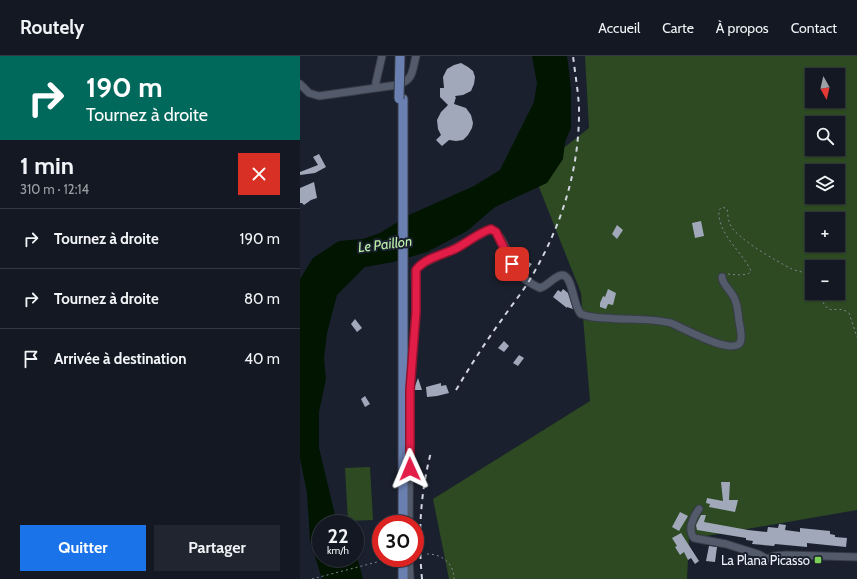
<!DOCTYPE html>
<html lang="fr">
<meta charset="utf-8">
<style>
:root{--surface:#141822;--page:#21252f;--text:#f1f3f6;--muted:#9da0a5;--line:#333740;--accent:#1a73e8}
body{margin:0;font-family:Cabin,sans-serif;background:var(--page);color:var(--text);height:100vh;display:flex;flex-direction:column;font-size:15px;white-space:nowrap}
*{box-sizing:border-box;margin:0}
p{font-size:13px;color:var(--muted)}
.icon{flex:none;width:22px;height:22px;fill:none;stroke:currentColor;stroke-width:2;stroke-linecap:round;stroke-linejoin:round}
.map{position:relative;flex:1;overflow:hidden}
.panel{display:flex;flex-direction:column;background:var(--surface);width:300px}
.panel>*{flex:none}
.guide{background:#00695c;color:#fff;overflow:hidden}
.needle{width:26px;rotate:172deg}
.tools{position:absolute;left:505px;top:12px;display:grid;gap:8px}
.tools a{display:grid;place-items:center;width:40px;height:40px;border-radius:0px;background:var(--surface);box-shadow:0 1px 3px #0004,0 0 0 1px var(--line);font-size:20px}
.speed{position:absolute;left:12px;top:459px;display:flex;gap:8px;font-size:20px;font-weight:700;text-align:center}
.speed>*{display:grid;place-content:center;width:52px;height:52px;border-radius:50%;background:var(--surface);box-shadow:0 1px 3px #0004,0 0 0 1px var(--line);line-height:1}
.speed small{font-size:10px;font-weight:400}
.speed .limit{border:6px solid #d22;background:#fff;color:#111}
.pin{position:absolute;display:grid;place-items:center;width:34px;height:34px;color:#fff;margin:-17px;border-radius:8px;box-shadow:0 2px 6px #0006}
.me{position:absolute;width:44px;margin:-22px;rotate:359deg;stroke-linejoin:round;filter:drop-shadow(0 0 3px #0008)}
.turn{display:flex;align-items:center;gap:14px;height:84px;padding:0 20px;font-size:18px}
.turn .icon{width:52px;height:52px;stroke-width:2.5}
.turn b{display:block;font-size:28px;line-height:34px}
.round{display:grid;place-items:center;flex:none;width:42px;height:42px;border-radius:0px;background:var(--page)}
.headline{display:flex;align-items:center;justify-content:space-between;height:68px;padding:0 20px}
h1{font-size:24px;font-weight:700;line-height:30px}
.button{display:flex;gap:8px;margin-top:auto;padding:8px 20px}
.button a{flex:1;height:46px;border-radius:0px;background:var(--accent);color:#fff;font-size:16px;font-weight:700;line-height:46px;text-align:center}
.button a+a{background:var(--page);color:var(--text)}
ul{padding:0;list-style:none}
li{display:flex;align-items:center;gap:12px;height:60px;padding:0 20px;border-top:1px solid var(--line)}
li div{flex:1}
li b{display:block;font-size:15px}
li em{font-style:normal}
header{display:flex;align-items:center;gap:24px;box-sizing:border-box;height:56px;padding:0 20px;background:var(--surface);border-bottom:1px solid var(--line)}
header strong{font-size:19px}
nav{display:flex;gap:22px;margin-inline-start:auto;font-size:14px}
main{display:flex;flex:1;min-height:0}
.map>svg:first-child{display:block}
.green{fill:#2d4a22;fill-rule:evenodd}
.water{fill:#011500}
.building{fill:#a0a8ba}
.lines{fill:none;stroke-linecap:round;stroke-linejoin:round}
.minor-casing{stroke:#383c48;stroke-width:9}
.major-casing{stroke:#383c48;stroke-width:11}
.path{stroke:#808591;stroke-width:1;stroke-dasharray:2 3;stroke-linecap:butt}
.minor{stroke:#535b6b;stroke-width:7}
.major{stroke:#6a80b1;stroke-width:9}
.rail{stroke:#d1d6e1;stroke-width:2;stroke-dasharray:5 5;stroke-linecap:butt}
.major-bridge-casing{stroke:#383c48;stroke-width:11;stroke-linecap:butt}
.major-bridge{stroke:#6a80b1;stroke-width:9}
.route-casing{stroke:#92132f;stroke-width:10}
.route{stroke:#e11d48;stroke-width:7}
.poi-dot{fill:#7ad156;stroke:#1a202d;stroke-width:1.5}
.labels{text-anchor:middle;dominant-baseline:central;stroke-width:4;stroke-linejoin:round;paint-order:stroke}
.poi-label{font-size:13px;fill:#eef3fd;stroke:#1a202d;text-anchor:end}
.water-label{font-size:14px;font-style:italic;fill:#bef2ab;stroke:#1a202d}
</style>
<header>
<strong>Routely</strong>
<nav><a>Accueil</a><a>Carte</a><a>À propos</a><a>Contact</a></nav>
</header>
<main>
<section class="panel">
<div class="guide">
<div class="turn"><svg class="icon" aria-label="right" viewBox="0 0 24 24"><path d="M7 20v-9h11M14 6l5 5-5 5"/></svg><div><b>190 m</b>Tournez à droite</div></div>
</div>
<div class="headline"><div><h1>1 min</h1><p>310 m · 12:14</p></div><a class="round" style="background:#d93025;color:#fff"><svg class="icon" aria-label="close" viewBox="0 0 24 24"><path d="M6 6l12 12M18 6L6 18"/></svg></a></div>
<ul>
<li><svg class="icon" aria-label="right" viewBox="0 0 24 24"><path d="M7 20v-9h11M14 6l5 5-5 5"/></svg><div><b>Tournez à droite</b></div><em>190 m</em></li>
<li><svg class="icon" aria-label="right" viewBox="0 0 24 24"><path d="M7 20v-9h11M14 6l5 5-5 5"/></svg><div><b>Tournez à droite</b></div><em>80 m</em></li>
<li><svg class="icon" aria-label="arrive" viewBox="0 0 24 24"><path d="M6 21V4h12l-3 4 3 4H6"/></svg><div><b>Arrivée à destination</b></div><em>40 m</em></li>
</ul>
<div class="button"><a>Quitter</a><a>Partager</a></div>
</section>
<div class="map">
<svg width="557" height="523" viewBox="0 0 557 523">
<rect width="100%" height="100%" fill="#1a202d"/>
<!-- green -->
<g class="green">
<path d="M285,0h272v454l-168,29 -2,40h-238l-16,-80 157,-98 -9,-108 -48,-121 56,-44zM512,19h26v26h-26zM512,67h26v26h-26zM512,115h26v26h-26zM512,163h26v26h-26zM512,211h26v26h-26z"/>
<polygon points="70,411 73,464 48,465 45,412"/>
</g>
<!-- water -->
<polygon class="water" points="232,0 267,0 271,32 271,72 265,86 263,103 247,127 195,151 167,175 127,196 93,206 65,211 37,239 27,277 24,302 26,323 19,356 19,392 36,463 40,468 21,468 21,502 55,502 55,494 63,523 22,523 10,484 7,437 0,403 0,223 13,202 39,185 63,183 80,177 109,159 174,130 200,114 234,46 237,27"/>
<!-- building -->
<g class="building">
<polygon points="161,7 168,11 173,15 175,21 174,28 171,35 163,39 155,40 156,42 156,41 154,48 166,52 171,59 173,67 172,72 168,79 163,84 156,85 149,84 142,90 136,84 141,79 138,73 137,64 141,56 148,49 140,41 140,32 144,32 143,21 147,13 154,9"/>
<polygon points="19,98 26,111 15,117 0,119 0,116 18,109 13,101"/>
<polygon points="14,126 17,142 11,144 4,149 2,147 0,147 0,132"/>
<polygon points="401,165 404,180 395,182 392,167"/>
<polygon points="317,169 323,174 317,183 312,178"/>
<polygon points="221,202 232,208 228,213 218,207"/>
<polygon points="263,233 268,237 273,253 267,251 267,252 253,241 258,234 261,236"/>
<polygon points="308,233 316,237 313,249 308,248 306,253 300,251 300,247 303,240 305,241"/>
<polygon points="55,263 62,272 57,276 51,268"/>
<polygon points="204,285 209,290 204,296 198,292"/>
<polygon points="219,299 224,302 218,310 213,307"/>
<polygon points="118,322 122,334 115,334 115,330"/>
<polygon points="141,327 141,330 146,329 149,337 137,340 127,341 126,331"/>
<polygon points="65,340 70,348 65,351 61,343"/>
<polygon points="421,426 430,426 429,444 438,444 435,456 409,451 410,448 406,447 407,442 423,445"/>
<polygon points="380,456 388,460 379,475 372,471"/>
<polygon points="401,459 406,459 404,466 448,474 467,476 468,471 478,472 479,468 486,469 485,474 500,476 500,472 530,475 530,478 535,479 535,481 547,482 546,491 507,487 507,491 475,488 474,490 452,488 453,485 446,484 446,482 397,474 396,469"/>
<polygon points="381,477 399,505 395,508 391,502 388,504 384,496 380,499 375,491 377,490 372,482"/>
<polygon points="409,490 417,491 415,506 406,505"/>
</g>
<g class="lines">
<!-- minor casing -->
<g class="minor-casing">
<g id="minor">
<path d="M0,28l9,9 10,3 78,-11c17,-5 15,-14 19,-29"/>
<polyline points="76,31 76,26 82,0"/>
<path d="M399,453c-6,8 -12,21 -5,29l32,6 32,10 9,5 7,-3 12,-1 71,2"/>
<path d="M109,468l1,-134 6,-78 -1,-39 1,-3 4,-5 33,-16 38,-20c12,4 19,34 28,45 6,6 14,11 21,14 8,-2 14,-12 22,-13 11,0 11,32 19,39 8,3 16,4 25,4 21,2 45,0 65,5 12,5 60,32 69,20 3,-5 0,-16 -1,-22 -1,-7 -1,-14 -4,-21 -2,-8 -13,-15 -13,-23"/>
<polyline points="109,502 110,523"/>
</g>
</g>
<!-- major casing -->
<g class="major-casing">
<g id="major">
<polyline points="103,468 103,43"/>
<polyline points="103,502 103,523"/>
</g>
</g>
<!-- path -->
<g class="path">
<path d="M428,218l13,1 7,-1 3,-3c-9,-20 -34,-37 -32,-61l3,-3 5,2c1,5 1,11 3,15 5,14 48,38 62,45 9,4 14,1 20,12"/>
<path d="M519,237c11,29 14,9 30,20l8,24"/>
<path d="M127,498c15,0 27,9 27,25"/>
<polyline points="12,523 77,506"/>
</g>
<!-- minor -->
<use href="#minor" class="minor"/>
<!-- major -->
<use href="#major" class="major"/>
<!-- rail -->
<g class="rail">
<path d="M156,334c15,-25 30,-49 47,-72 8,-12 18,-24 26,-37 32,-53 51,-111 50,-174 -1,-17 -4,-34 -6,-51"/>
<path d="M122,523c-4,-43 -2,-85 9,-127"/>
</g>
<!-- major-bridge casing -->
<g class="major-bridge-casing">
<polyline id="major-bridge" points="99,43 100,0"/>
</g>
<!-- major-bridge -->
<use href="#major-bridge" class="major-bridge"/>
</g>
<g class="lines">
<!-- route casing -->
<g class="route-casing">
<path id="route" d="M110,413v-79l6,-78v-42c9,-12 26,-15 39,-21 12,-6 23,-16 36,-20l5,3 16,32"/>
</g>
<!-- route -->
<use href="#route" class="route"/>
</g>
<!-- markers -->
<rect class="poi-dot" x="514" y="500" width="8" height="8" rx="2"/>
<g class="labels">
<!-- poi labels -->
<g class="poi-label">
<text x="510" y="504">La Plana Picasso</text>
</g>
<!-- water labels -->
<g class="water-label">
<text transform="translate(85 188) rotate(-7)">Le Paillon</text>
</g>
</g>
</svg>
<div class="tools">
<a><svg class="needle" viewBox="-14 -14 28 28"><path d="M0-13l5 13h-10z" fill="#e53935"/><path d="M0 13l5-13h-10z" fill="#9da0a5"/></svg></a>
<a><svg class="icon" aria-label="search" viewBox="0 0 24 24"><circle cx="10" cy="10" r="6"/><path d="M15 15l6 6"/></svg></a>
<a><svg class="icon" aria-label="layers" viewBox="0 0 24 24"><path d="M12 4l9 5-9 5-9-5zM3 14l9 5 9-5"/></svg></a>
<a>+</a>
<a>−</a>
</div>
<div class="speed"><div>22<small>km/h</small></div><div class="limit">30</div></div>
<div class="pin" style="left:212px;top:208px;background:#d93025"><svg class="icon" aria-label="arrive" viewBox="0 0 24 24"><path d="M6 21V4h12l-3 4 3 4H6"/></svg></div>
<svg class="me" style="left:110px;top:413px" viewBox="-20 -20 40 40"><path d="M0-17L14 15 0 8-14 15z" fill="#e11d48" stroke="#fff" stroke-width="4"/></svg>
</div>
</main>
